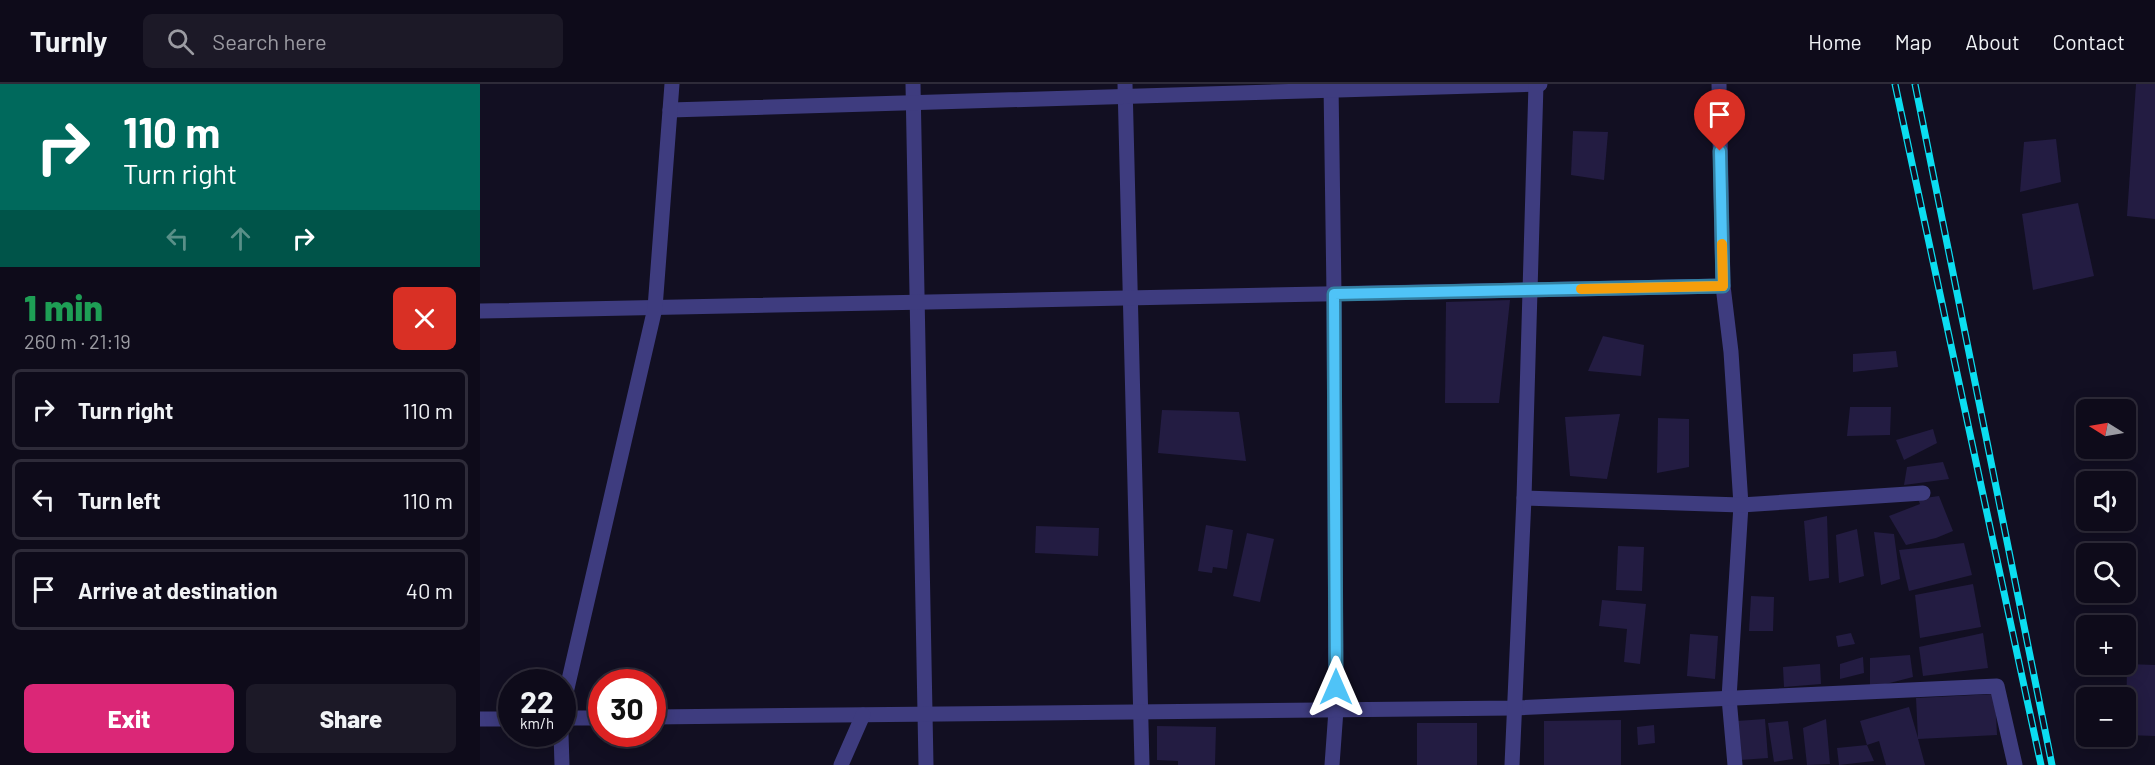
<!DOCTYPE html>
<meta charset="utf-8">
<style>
:root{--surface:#0e0b1a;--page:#1c1927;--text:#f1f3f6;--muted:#9b9ba2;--line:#2e2b39;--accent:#db2777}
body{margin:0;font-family:Barlow,sans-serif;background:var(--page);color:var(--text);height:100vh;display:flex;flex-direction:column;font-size:22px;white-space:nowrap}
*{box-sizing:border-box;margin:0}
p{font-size:20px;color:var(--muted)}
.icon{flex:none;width:33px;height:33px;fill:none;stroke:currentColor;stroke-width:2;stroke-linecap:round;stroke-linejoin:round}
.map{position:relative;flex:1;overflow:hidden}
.panel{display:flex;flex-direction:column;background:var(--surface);width:480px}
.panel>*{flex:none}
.guide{background:#00695c;color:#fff;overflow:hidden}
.needle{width:39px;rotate:281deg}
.fabs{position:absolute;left:1596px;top:315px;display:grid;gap:12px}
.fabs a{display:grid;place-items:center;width:60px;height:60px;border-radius:9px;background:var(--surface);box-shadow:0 3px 15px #0003,0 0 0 2px var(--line);font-size:30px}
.speed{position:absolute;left:18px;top:585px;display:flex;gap:12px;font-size:30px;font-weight:700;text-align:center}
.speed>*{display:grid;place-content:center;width:78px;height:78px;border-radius:50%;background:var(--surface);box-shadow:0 3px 15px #0003,0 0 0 2px var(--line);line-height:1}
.speed small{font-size:15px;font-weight:400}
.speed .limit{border:9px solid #d22;background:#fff;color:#111}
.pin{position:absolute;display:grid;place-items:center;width:51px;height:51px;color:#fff;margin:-62px -26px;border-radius:50% 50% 50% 0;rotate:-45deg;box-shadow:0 0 6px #0007}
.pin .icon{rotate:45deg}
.me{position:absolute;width:66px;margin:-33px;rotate:0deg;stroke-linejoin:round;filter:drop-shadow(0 0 4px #0008)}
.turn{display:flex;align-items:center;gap:21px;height:126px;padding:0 24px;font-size:27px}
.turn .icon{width:78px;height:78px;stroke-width:2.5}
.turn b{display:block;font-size:42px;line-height:51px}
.lanes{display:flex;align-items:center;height:57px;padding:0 24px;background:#0003;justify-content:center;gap:30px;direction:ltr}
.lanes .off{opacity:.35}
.round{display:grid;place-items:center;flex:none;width:63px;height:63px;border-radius:9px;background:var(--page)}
.summary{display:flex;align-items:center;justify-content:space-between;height:102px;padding:0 24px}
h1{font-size:36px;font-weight:800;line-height:45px;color:#1e9e55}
.cta{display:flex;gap:12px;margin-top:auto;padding:12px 24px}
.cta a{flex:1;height:69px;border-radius:9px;background:var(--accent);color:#fff;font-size:24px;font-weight:800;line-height:69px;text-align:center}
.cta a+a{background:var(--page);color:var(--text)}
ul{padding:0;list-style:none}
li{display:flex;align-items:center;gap:18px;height:81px;margin:0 12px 9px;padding:0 12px;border:3px solid var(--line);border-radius:9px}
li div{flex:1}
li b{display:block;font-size:22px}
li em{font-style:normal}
header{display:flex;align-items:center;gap:36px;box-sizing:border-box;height:84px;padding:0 30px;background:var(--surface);border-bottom:2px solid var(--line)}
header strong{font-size:28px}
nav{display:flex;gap:33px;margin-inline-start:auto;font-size:21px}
.search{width:420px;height:54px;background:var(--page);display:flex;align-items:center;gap:15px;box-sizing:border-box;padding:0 21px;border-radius:9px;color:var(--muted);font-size:22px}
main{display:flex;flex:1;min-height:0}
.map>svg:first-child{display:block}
.building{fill:#231c42}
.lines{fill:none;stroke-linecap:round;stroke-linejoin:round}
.minor{stroke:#3e3c7f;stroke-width:15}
.tertiary{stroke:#3e3c7f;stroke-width:15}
.rail-casing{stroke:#0bddf0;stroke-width:7}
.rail{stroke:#120f22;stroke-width:4.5;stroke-dasharray:14;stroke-linecap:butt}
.route-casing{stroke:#337fa1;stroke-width:15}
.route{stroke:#4fc3f7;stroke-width:10}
.slow{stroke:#f59e0b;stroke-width:10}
</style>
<header>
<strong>Turnly</strong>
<div class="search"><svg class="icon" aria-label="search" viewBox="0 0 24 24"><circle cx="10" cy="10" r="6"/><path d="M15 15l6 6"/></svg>Search here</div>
<nav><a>Home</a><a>Map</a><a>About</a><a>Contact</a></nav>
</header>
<main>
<section class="panel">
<div class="guide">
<div class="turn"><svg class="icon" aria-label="right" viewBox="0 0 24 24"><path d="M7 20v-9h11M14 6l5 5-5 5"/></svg><div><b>110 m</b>Turn right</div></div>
<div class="lanes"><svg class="icon off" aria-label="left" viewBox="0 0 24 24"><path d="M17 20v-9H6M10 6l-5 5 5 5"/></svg><svg class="icon off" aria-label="ahead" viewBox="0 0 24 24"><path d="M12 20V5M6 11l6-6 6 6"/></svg><svg class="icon" aria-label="right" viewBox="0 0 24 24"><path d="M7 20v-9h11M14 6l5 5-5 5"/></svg></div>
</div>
<div class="summary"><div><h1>1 min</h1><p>260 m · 21:19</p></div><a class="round" style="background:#d93025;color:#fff"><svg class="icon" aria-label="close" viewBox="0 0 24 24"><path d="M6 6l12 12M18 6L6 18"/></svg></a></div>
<ul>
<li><svg class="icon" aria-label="right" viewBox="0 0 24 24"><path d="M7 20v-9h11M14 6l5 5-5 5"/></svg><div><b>Turn right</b></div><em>110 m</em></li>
<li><svg class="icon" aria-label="left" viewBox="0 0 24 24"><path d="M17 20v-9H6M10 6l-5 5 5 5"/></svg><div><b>Turn left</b></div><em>110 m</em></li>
<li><svg class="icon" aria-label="arrive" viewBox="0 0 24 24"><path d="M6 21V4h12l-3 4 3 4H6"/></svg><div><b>Arrive at destination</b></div><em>40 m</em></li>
</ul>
<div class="cta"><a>Exit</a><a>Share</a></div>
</section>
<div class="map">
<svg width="1675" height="681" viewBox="0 0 1675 681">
<rect width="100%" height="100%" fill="#120f22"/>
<!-- building -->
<g class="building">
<polygon points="1656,0 1675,0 1675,135 1647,132"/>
<polygon points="1093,47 1128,48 1124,96 1091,91"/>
<polygon points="1576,55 1581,98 1540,108 1544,58"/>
<polygon points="1598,119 1614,192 1553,206 1542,130"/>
<polygon points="1030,216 1019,319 965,319 966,218"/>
<polygon points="1123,252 1164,261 1161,292 1108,287"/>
<polygon points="1416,267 1418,283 1373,288 1373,270"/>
<polygon points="1370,323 1411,323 1410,351 1367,352"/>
<polygon points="682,326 759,328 766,377 678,369"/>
<polygon points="1140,330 1127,395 1090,392 1085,333"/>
<polygon points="1178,334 1209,335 1209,383 1177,389"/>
<polygon points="1453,345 1457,359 1424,376 1416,356"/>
<polygon points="1463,378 1469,395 1424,401 1427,383"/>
<polygon points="1459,412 1473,447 1456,454 1426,461 1409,432 1440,420 1438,415"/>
<polygon points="1347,432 1349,494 1329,497 1324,437"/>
<polygon points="726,441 753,446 747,485 733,483 732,489 718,487"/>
<polygon points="556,442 619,444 618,472 555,469"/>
<polygon points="1377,445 1384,492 1359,499 1356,451"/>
<polygon points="1394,448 1414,450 1420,495 1401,501"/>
<polygon points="767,449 794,455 780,518 753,512"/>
<polygon points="1484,459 1492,491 1429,507 1419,466"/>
<polygon points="1138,462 1164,463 1162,507 1136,506"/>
<polygon points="1493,500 1501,543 1440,554 1435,511"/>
<polygon points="1271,512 1294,513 1293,547 1269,547"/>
<polygon points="1122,516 1166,520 1160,580 1144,578 1147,545 1119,542"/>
<polygon points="1371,549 1375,560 1358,563 1356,552"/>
<polygon points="1503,549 1508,584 1443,592 1439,563"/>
<polygon points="1210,550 1238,552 1235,595 1207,592"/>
<polygon points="1430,571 1433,593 1390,604 1390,574"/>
<polygon points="1383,573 1384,589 1360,595 1360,580"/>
<polygon points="1340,580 1341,600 1304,603 1303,583"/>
<polygon points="1647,580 1675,581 1675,652 1646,651"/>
<polygon points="1515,610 1517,651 1438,655 1445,681 1406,681 1399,657 1387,661 1380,637 1429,623 1438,654 1436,614"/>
<polygon points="1285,635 1288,674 1260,676 1257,637"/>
<polygon points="1346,635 1350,680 1327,681 1323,644"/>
<polygon points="1141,636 1141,681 1064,681 1064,637"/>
<polygon points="1308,637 1313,675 1294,678 1288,639"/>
<rect x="937" y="639" width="60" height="42"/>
<polygon points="1174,641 1175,659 1158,661 1157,643"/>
<polygon points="677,642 736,643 735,681 698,681 698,677 677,676"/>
<polygon points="1387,661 1394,677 1359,681 1357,664"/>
</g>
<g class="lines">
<!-- minor -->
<g class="minor">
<polyline points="433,0 446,681"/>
<polyline points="645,0 662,681"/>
<polyline points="851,0 854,210 856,626 852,681"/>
<polyline points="1239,0 1243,202 1251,268 1261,421 1249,614 1255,681"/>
<polyline points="190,26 1060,0"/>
<polyline points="0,227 1243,202"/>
<polyline points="1044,414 1261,421 1443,409"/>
<polyline points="82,626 175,224 192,0"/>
<polyline points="172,633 1034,624 1517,602 1535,681"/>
<polyline points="82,634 122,634"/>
<polyline points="0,635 32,635"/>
<polyline points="81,650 82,681"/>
<polyline points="361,681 383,631"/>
</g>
<!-- tertiary -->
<polyline class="tertiary" points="1032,681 1044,414 1056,0"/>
<!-- rail casing -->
<g class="rail-casing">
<g id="rail">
<polyline points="1415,0 1561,681"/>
<polyline points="1435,0 1572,681"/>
</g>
</g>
<!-- rail -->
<use href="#rail" class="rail"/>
</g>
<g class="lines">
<!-- route casing -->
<g class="route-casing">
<polyline id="route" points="856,603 854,210 1243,202 1240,67"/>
</g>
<!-- route -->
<use href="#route" class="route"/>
<!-- slow -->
<polyline class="slow" points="1101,205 1243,202 1242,160"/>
</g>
</svg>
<div class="fabs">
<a><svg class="needle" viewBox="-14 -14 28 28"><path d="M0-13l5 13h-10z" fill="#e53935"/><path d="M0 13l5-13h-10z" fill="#9b9ba2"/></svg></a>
<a><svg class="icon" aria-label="sound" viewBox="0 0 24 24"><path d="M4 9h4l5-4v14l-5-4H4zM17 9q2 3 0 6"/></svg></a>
<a><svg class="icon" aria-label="search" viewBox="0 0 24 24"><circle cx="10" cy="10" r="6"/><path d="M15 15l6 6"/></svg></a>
<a>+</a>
<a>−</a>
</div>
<div class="speed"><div>22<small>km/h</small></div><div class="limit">30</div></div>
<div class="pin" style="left:1240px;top:67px;background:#d93025"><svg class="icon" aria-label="arrive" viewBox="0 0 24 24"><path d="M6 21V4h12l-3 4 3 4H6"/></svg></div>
<svg class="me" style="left:856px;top:603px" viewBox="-20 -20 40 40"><path d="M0-17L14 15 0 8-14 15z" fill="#4fc3f7" stroke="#fff" stroke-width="4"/></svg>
</div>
</main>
